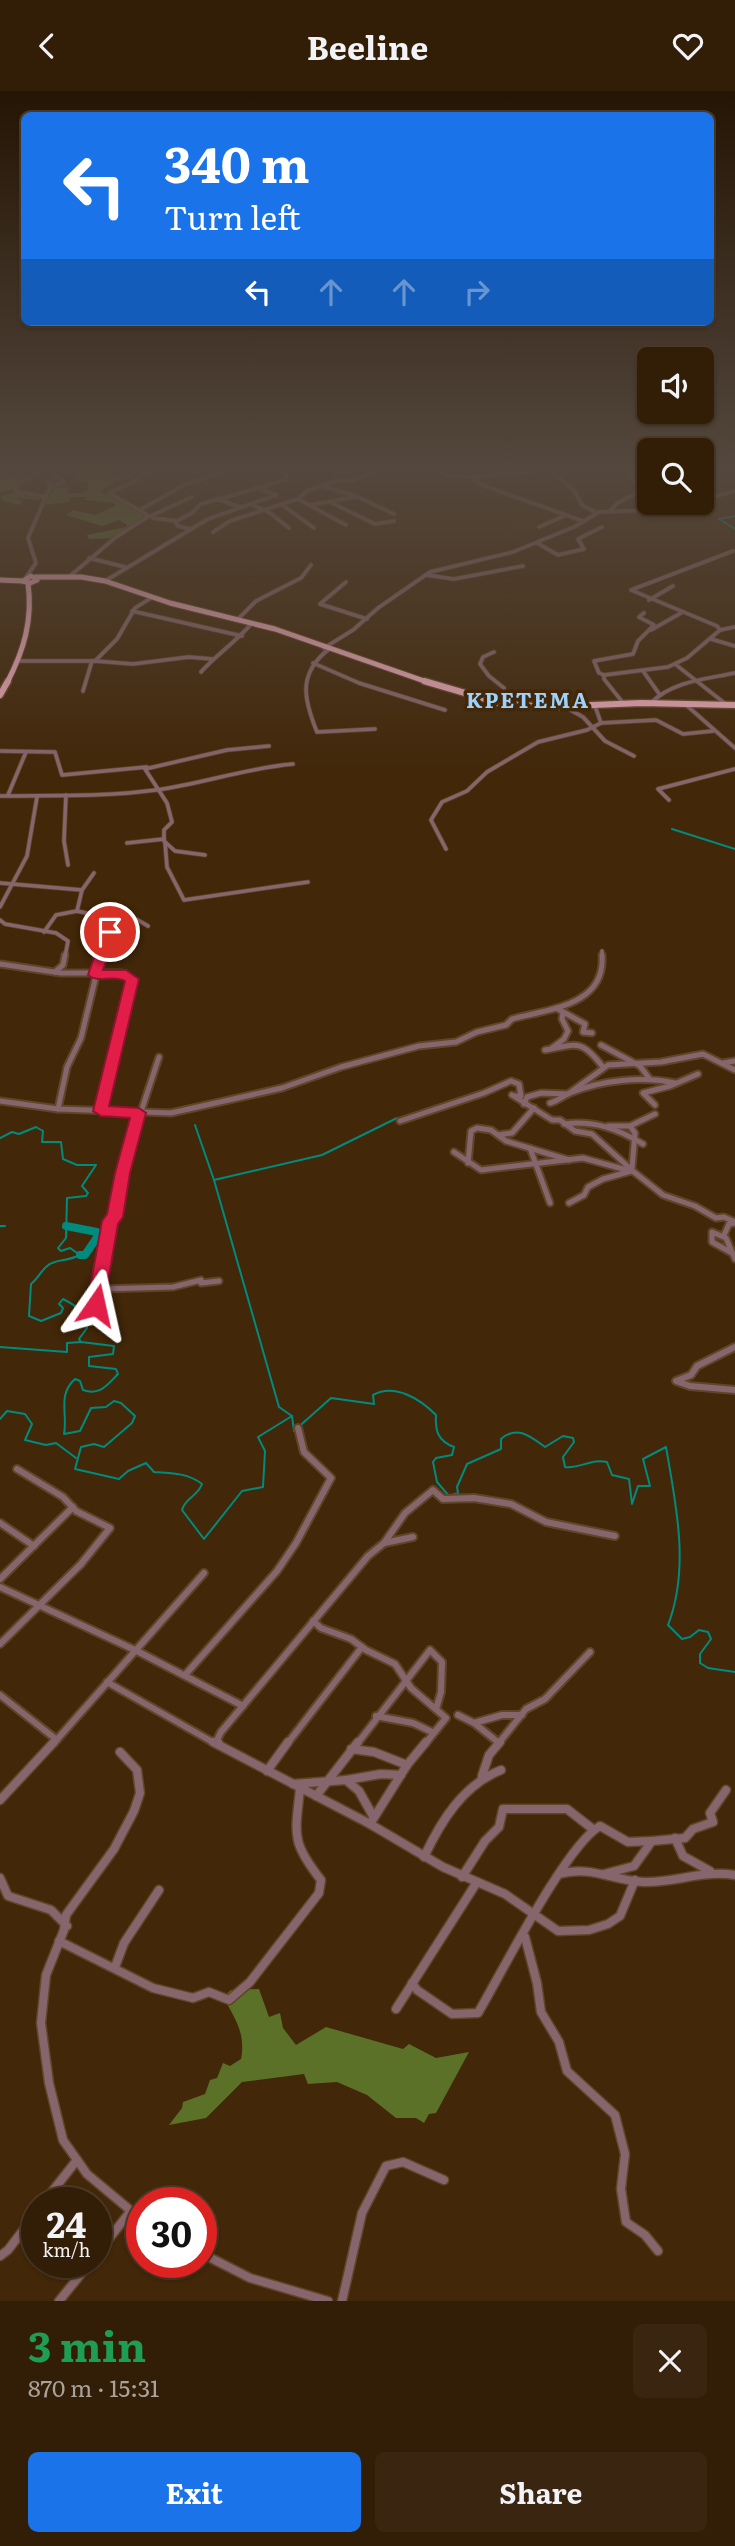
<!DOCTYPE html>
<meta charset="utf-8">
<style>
:root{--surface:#321d06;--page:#3a2610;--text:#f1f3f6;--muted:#a8a29b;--line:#4d3b28;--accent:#1a73e8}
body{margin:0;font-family:Literata,serif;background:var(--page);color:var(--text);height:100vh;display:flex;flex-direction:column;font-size:26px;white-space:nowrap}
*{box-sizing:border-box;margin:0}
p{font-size:23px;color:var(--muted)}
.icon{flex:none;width:38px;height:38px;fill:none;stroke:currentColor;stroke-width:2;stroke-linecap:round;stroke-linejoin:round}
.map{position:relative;height:2210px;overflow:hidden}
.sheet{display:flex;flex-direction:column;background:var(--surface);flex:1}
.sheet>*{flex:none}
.guide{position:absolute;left:21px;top:21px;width:693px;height:214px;border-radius:10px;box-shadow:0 2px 5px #0004,0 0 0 2px var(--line);background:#1a73e8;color:#fff;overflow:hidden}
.tools{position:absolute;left:637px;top:256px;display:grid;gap:14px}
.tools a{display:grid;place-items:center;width:77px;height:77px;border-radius:10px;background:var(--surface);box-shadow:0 2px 5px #0004,0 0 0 2px var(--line);font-size:35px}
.speed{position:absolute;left:21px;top:2096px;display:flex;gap:14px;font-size:35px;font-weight:700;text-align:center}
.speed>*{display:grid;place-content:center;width:91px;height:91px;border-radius:50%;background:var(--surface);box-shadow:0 2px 5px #0004,0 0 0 2px var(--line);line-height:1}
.speed small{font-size:18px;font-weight:400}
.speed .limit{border:10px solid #d22;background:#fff;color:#111}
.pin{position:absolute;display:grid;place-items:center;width:60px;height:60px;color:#fff;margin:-30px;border:4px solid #fff;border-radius:50%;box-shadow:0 2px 7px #0007}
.me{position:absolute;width:77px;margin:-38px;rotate:11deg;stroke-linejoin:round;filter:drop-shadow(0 0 5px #0008)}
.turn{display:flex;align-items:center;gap:24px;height:147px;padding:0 28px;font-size:32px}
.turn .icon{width:91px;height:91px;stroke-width:2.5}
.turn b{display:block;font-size:49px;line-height:60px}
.lanes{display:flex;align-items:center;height:66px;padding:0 28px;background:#0003;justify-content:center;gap:35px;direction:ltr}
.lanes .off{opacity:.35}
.round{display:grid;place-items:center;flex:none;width:74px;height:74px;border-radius:10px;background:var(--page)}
.overview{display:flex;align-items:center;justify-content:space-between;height:119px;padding:0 28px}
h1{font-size:42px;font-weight:700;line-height:52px;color:#1e9e55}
.button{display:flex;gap:14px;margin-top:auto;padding:14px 28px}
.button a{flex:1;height:80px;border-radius:10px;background:var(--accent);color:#fff;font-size:28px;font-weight:700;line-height:80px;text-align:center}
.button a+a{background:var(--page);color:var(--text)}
header{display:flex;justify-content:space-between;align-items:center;height:91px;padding:0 28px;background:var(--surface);font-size:32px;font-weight:700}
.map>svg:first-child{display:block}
.forest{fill:#5b7128}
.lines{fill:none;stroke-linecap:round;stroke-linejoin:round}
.stream{stroke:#008b7f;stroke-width:2}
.river{stroke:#008b7f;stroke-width:8}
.minor-far3-casing{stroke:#604528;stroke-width:5}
.minor-far2-casing{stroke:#604528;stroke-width:9}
.minor-far1-casing{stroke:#604528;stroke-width:10}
.minor-casing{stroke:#604528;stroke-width:11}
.trunk-far1-casing{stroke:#604528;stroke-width:7}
.trunk-casing{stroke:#604528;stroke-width:9}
.minor-far3{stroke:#87656c;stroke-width:3.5}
.minor-far2{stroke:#87656c;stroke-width:5}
.minor-far1{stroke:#87656c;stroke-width:6}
.minor{stroke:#87656c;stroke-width:8}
.trunk-far1{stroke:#eca8b7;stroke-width:5}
.trunk{stroke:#eca8b7;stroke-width:6}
.route{fill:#e11d48;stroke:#92132f;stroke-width:2}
.labels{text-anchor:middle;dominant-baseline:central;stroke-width:7;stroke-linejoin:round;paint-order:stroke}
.far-district-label{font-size:21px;font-weight:bold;letter-spacing:2px;fill:#9ed1fb;stroke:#422708}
</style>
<header><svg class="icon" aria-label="back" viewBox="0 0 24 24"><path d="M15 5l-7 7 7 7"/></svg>Beeline<svg class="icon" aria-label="heart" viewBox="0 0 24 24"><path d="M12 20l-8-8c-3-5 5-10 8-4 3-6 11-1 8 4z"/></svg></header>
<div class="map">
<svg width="735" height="2210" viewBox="0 0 735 2210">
<rect width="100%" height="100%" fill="#422708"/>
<!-- forest -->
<g class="forest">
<path d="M0,376h6l-3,6 6,4 9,-2 7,-8h56l-11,4 -14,-3 -18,3 -3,5h-6l2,-6 -3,-1c-9,10 -9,23 -28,23z"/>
<polygon points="83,376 103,376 101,378 114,383 134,383 124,389 113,390 116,392 100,400 142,422 145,427 112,447 89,448 87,444 127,436 127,434 119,429 102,435 66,424 73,419 95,424 115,415 114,412 85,409 87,406 71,406 69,411 41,414 42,409 15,407 23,411 18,414 4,410 0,405 27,399 31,406 48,407 54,397 70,396 67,402 83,402 88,399 88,392 74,388"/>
<path d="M259,1898l10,28 11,-4 3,15 13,17 30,-18 77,22 6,-5 27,14 33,-6 -33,61 -7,1 -5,9 -8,-5h-20l-29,-23 -30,-13 -29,2 -4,-10 -62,8 -36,36 -37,7 13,-17 1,-6 22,-8 5,-14 7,-2 6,-15 7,3 11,-7c5,-25 -6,-41 -18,-62l8,-7z"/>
</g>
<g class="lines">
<!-- stream -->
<g class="stream">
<polyline points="735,425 719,428 735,438"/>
<polyline points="672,738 735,758"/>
<polyline points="195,1034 214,1089 279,1316 292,1325"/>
<path d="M0,1047l12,-6 7,2 17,-7 7,4 -1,11h19l2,17 14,6h19l-14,21 6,7 -2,3 -19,2 -1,40 -8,10 3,3 9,-3 10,7c-12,6 -19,4 -28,8 -9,3 -13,15 -21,21l-2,32 12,5 20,-8 2,-5 -4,-4 4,-5c14,7 22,13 24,29l-8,11 2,3 33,4 -1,8 -24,3v9l27,3 2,5c-11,11 -18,22 -35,16l-3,-9 -5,-2c-18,16 -7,35 -11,55l16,-3 11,-23 15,-1 8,-6 7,2 14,13 -3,7 -28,24 -10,-3 -13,3 -6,22 44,10 9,-8 18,-8 8,9c17,1 34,1 48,12 -4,12 -17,14 -20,26l22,29 38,-48 21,-4 2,-36 -7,-14 34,-21 2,15 37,-33 43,6 -1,-9c22,-12 47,4 63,20 -1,16 2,26 18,32l-2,8 -16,3 -3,4 4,20 12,14 9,-3 -1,-6 10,-23 34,-15v-10c16,-14 29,-3 44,8l18,-11 10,2 1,4 -11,15 2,10c15,2 27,-9 42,-5l5,13 17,4 3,25 6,-18h12l-7,-27 23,-12c10,58 24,121 2,178l14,14 8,-2 9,-7 9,2 3,7 -11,15v9l8,5 27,4"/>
<polyline points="214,1089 322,1064 397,1027"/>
<polyline points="0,1135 5,1135"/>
<polyline points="0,1256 67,1261 67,1252 81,1251"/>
<polyline points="0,1328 7,1320 25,1323 32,1333 25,1349 46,1354 56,1352 76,1367"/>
</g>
<!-- river -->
<polyline class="river" points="66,1135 97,1141 98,1145 85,1164 80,1164"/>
<!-- minor-far3 casing -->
<g class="minor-far3-casing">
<g id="minor-far3">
<polyline points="39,376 29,387 16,394 16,401 47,406"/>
<polyline points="160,376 251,376"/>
<polyline points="428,376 449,385 472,386 482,394 583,430"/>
<polyline points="548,378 574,399 582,414 597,422"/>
<polyline points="473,386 548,378"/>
<polyline points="322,395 356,405 394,423"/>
<polyline points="50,396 64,391 55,383"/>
<polyline points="259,397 287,388 279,376"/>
<polyline points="217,408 240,416"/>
<polyline points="298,408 346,434"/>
<polyline points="702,409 735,400"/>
<polyline points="330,411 375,433 394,430"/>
<polyline points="250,413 270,422 289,437"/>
<polyline points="281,413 314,437"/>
<polyline points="310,414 355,406"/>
<polyline points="140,419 184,394 218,382 225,376"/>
<polyline points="611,419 616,413 642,399 627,382 634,379"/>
<polyline points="146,427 146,423 109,402 133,391 154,376"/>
<polyline points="153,427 177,430 192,422 201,413 258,397 276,404"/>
<polyline points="175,430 178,435 190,438"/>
<polyline points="539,436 564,425"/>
<polyline points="213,441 230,430 298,408 307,400 335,390 352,390 382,376"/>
<polyline points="537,452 558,464 584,458 578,448 602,436"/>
<polyline points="89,467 125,476"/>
<polyline points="426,484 454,488 523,475"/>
<polyline points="70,485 116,446 146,427 192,406"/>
<polyline points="26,486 36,472 28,447 50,396 53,395 48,391"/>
<polyline points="105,490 208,428 276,404"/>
<polyline points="346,491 320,513 367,528"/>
<polyline points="649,509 673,495"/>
<polyline points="132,520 242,545"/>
<polyline points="238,528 256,510 301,487 311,474"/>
<polyline points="651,539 681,522"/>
<polyline points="720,539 735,536"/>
<polyline points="711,548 735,555"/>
<polyline points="324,557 353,539 378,517 430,481 513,461 574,436 599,421 653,419 689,411"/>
<path d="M329,558c-32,25 -25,51 -12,83l58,-3"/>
<polyline points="494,561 483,566 480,573 489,585 504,597 504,601 494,611"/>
<polyline points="20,570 95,570 117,548 135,517 151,507"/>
<polyline points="95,570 133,573 189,566 212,568"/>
<polyline points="313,572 359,592 445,619"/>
<polyline points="675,573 727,614"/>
<polyline points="643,580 660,604"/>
<path d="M201,581c16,-18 35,-30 51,-49"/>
<polyline points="604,584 668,576 687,567 720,539 717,535 631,499 733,460"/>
<polyline points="83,600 92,570"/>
<path d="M651,612c21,-22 56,-24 84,-30"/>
<polyline points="624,613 604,588 604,584 599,582 594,570 633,563 638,550 654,534 639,526 644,522"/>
<polyline points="685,613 735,657"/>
<polyline points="595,615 601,632"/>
<polyline points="565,616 583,626 605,650 634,665"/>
<polyline points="0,660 55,661 62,684 147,676"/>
<polyline points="8,704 26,661"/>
<polyline points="66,704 64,750 68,774"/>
<path d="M0,705c52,-1 104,1 156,-6 46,-6 90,-22 137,-26"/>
<polyline points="669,709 658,698 735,678"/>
<polyline points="165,751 167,776 184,809 308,791"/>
<polyline points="127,752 164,748"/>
<polyline points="446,758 431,729 442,711 467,700 487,681 538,651 587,639 601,632 656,629 683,643 713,640"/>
<polyline points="205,764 175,760 164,750 164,739 172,731 167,712 145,678 227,659 269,655"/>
<polyline points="94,782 82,799 77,820 113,828 136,828 148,835"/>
<polyline points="0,792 82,799"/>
<polyline points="0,816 27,765 37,706"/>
<polyline points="0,829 5,833 56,842 68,850 65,866"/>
<polyline points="44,841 56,824 77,820"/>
<polyline points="602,860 602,866"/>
<polyline points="100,866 117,828"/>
</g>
</g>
<!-- minor-far2 casing -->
<g class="minor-far2-casing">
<g id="minor-far2">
<polyline points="0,873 61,882 122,882 132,888 101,1020"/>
<polyline points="55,881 63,874 65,864"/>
<polyline points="556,917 585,933 583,941 592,942"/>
<polyline points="601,954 640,975 649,987"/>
<polyline points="552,957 564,948 568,940 562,928 563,922"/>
<path d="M545,959c33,-6 36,-11 58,17"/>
<polyline points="723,972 735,970"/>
<polyline points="512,1004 552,1029 560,1029 575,1040 592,1043 634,1081"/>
<path d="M0,1010l58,8 113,4 111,-25 59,-21 78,-21 37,-4 21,-10 29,-7 6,-6c36,-10 94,-13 90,-64"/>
<path d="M550,1012c8,-2 13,-7 20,-10 32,-13 72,-17 105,-10"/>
<polyline points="524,1013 527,1006 541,1002 568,1003 608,974 661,971 703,963 735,979"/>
<polyline points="655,1014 643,1002 670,995 698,983"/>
<polyline points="58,1018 67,976 81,947 101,864"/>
<polyline points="400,1030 484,1002 511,990 519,993 521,1005 515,1005"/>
<path d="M564,1033c30,-4 54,5 79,20"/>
<polyline points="608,1035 630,1035"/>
<polyline points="498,1044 512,1042 534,1017"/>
<polyline points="530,1057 550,1112"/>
<polyline points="454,1061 481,1079 583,1067 634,1081 663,1104 695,1115 716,1127 724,1126 735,1131"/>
<polyline points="468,1072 471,1040 477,1037 491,1039 506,1050 569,1069"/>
<polyline points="632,1077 635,1042 630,1035 655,1023"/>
<polyline points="569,1112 584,1104 588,1096 603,1088 628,1081"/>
<polyline points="724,1144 729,1133 735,1132"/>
<polyline points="732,1162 712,1151 712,1141 726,1147 735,1168"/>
<polyline points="99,1198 173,1196 201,1189 201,1192 219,1190"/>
<polyline points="95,1212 110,1130 114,1126 133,1045 159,966"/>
</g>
</g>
<!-- minor-far1 casing -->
<g class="minor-far1-casing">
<g id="minor-far1">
<polyline points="92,1230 95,1211"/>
<polyline points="735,1256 697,1275 691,1284 676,1290 690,1295 735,1299"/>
<polyline points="0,1432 34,1455"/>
<polyline points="384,1452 405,1422 433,1399 443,1408 474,1407 511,1413 546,1431 615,1445"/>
<polyline points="0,1488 73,1416"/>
<polyline points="0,1496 137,1560 243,1615"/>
<polyline points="313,1530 321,1537 351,1548 366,1559 395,1573 411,1597 446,1627 425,1653"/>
<polyline points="0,1553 81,1473 110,1437 76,1420 63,1406 17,1378"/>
<polyline points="185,1584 277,1480 296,1452 331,1387 304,1361 298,1337"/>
<polyline points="107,1591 216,1653"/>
<polyline points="0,1604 57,1649"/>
<polyline points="458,1624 474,1632 499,1652"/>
<polyline points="376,1625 413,1632 432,1641"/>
<polyline points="474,1632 502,1624 522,1624"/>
<polyline points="53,1653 204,1482"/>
<polyline points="218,1653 217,1649 221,1641 368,1465 384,1452 413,1446"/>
<polyline points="287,1653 362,1556"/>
<polyline points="357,1653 430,1559 442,1571 441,1601 436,1618"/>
<polyline points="498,1653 526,1618 545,1608 590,1561"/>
</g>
</g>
<!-- minor casing -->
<g class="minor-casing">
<g id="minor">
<polyline points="213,1651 370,1733 443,1776 505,1803 558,1840 589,1839 608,1833 620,1825 635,1789"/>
<polyline points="218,1651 219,1654"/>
<polyline points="351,1658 374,1661 407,1674"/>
<polyline points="120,1661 137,1679 140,1702 134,1720 114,1758 66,1824 64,1839 46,1884 41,1932 49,1992 63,2049 87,2083 142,2129"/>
<polyline points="267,1680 288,1651"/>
<polyline points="482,1685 489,1664 500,1651"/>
<polyline points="346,1689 381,1683 401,1684"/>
<polyline points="293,1693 346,1689 359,1700 373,1725"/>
<polyline points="316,1705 358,1651"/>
<polyline points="0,1709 54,1651"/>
<polyline points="370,1733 407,1674 426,1651"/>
<polyline points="675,1747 683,1765 710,1780"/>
<path d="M424,1766c17,-36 39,-72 77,-87"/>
<path d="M559,1783c32,-9 54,7 85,8 31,1 57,-12 91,-7"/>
<polyline points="604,1783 634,1775 652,1750 685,1747 693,1738 713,1731 710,1722 726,1699"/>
<polyline points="462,1786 485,1750 499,1736 503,1718 567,1718 594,1739"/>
<polyline points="0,1787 8,1805 51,1819 67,1835"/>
<polyline points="525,1846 537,1892 541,1921 559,1951 567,1980 615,2024 625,2063 621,2098 626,2131 645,2144 658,2160"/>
<path d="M59,1850l94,47 40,10 16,-6 20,8 21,-18 69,-89 2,-13c-30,-38 -26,-45 -21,-91"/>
<polyline points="115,1876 124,1852 159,1799"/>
<path d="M412,1892l5,7 35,24 26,-1c23,-39 88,-168 122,-187l28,16 24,-1"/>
<polyline points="396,1918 477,1791"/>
<polyline points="43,2112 77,2069"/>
<polyline points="201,2162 250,2187 328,2210"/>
<polyline points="96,2164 130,2121"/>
<polyline points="0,2165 8,2159 37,2121"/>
<polyline points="59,2210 90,2172"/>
<polyline points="342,2210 362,2122 386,2075 403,2071 444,2089"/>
</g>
</g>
<!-- trunk-far1 casing -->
<g class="trunk-far1-casing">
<g id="trunk-far1">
<polygon points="31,485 37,489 30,492 23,490"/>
<polyline points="36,486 81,486 105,490 170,512 275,538 430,592"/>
<polyline points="0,489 23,490"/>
<path d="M7,592c17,-33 26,-63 21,-100"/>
</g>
</g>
<!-- trunk casing -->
<g class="trunk-casing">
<g id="trunk">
<polyline points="424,590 499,612 545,616 641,612 735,614"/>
<polyline points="0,604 8,590"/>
</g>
</g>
<!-- minor-far3 -->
<use href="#minor-far3" class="minor-far3"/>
<!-- minor-far2 -->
<use href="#minor-far2" class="minor-far2"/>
<!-- minor-far1 -->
<use href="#minor-far1" class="minor-far1"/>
<!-- minor -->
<use href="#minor" class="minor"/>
<!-- trunk-far1 -->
<use href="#trunk-far1" class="trunk-far1"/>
<!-- trunk -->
<use href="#trunk" class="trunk"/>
</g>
<!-- sky -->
<linearGradient id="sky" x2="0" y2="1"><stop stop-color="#241504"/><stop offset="0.55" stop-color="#54473d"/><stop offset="1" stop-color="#54473d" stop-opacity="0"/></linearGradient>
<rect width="735" height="685" fill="url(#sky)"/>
<!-- route -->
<path class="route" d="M110,837l7,4 -14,38h23l13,9 -30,127 30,2 7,5 -16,60 -7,44 -5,7 -14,81 -2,4h-12l-3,-4 15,-84 5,-7 8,-41 15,-55 -29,-2 -8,-5 32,-130c-12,-7 -27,3 -37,-6l15,-43z"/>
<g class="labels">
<!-- far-district labels -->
<g class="far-district-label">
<text x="528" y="607">KPETEMA</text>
</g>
</g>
</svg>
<div class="tools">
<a><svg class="icon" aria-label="sound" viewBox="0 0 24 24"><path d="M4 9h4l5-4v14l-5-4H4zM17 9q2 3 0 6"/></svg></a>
<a><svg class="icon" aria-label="search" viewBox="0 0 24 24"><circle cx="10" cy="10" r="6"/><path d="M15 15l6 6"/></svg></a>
</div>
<div class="speed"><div>24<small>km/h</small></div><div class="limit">30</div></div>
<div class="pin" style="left:110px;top:841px;background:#d93025"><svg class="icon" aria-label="arrive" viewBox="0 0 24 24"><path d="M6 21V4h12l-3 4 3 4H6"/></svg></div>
<svg class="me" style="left:96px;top:1214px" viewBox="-20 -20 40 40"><path d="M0-17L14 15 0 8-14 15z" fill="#e11d48" stroke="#fff" stroke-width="4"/></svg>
<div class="guide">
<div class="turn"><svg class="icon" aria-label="left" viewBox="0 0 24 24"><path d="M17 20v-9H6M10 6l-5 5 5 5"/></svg><div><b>340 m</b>Turn left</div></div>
<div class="lanes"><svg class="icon" aria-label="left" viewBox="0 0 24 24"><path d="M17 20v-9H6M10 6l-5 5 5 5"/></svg><svg class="icon off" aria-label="ahead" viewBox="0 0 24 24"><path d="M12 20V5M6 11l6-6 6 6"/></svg><svg class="icon off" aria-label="ahead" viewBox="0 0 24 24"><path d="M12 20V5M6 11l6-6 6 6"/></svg><svg class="icon off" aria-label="right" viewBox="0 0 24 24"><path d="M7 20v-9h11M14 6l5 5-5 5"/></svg></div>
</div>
</div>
<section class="sheet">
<div class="overview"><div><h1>3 min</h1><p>870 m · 15:31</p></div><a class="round"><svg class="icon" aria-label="close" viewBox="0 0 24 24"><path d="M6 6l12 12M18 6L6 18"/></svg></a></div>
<div class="button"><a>Exit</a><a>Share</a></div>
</section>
